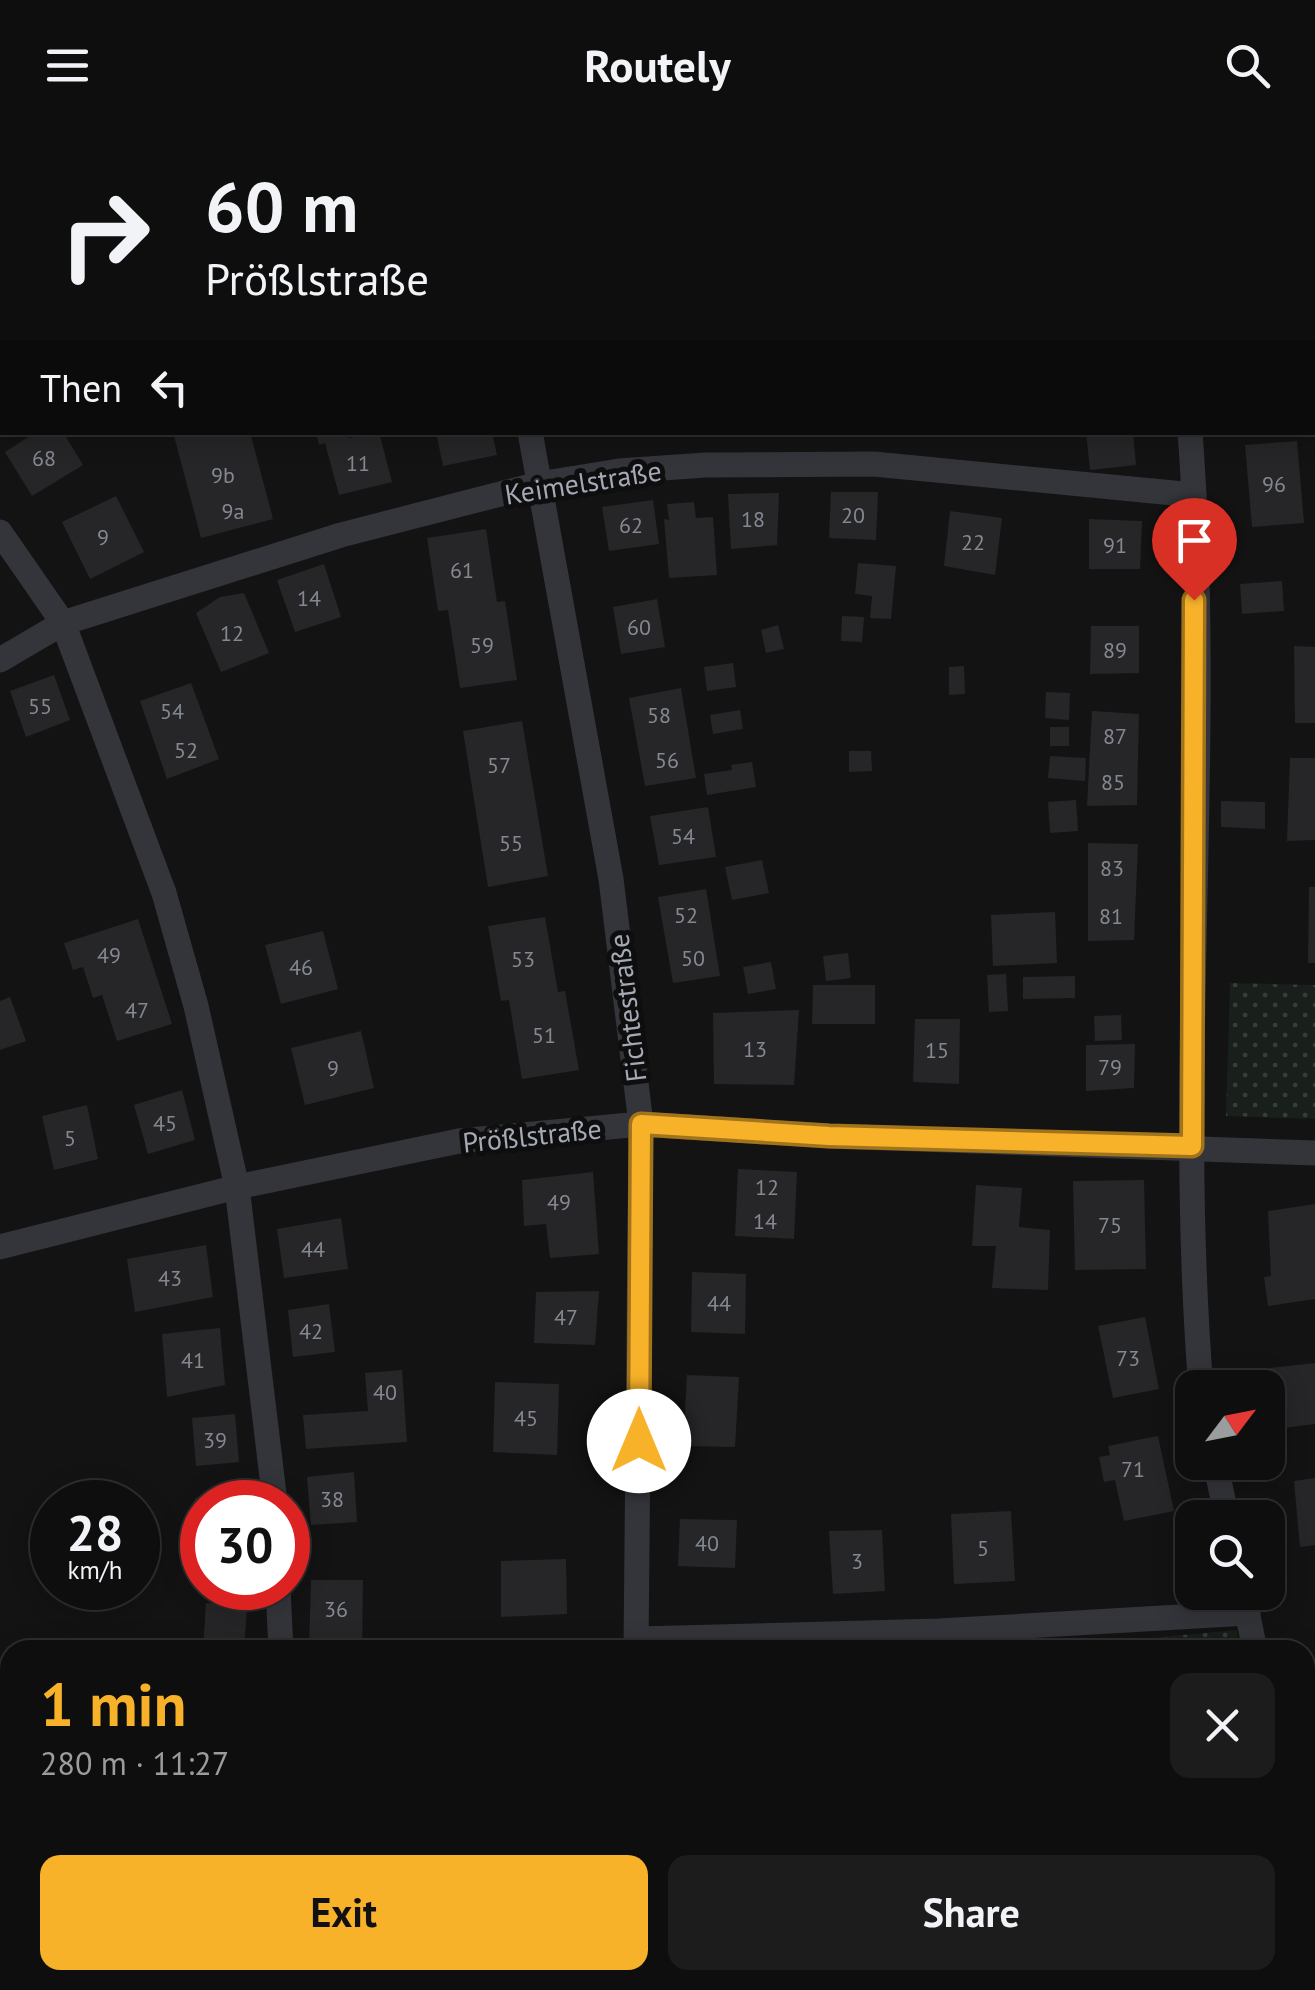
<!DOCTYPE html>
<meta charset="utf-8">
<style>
:root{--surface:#0e0e0f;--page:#1c1c1d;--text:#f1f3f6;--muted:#9b9c9e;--line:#2e2e2f;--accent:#f7b229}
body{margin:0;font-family:"PT Sans",sans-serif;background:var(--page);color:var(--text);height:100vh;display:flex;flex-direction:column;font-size:38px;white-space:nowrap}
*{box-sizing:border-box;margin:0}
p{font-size:32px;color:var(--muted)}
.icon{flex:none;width:55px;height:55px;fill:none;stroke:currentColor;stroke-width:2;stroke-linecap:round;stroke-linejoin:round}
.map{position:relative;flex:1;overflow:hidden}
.details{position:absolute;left:0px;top:1510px;width:1315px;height:350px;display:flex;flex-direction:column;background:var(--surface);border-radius:30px 30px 0 0;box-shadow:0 5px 25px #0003,0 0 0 2px var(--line)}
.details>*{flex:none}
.banner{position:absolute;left:0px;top:0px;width:1315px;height:305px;box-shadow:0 5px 25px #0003,0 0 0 2px var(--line);background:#0e0e0f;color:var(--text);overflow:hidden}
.needle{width:65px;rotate:58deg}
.buttons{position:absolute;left:1175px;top:1240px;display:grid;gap:20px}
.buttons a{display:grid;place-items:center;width:110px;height:110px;border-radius:20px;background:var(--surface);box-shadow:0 5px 25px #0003,0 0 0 2px var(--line);font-size:50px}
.speed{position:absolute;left:30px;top:1350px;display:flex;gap:20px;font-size:50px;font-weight:700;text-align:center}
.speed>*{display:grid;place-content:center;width:130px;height:130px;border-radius:50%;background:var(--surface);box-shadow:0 5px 25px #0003,0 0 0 2px var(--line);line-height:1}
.speed small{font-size:25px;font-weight:400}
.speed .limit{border:15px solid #d22;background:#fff;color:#111}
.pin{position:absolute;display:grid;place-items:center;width:85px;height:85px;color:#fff;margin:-102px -42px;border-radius:50% 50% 50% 0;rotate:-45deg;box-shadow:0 0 10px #0007}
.pin .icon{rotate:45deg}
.me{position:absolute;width:110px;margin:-55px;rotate:0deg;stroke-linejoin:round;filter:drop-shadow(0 0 8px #0008)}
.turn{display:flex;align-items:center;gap:35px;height:210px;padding:0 40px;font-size:45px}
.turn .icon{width:130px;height:130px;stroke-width:2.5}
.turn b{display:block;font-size:70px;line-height:85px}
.then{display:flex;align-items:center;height:95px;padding:0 40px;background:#0003;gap:20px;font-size:38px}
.round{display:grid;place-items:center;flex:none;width:105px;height:105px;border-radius:20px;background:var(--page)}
.overview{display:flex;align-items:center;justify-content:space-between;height:170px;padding:0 40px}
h1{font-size:60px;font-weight:800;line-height:75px;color:var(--accent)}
.button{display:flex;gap:20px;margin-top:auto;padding:20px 40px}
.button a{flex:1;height:115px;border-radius:20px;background:var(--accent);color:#111;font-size:40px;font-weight:800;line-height:115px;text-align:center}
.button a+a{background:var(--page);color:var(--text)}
header{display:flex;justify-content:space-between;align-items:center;height:130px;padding:0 40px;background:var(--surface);font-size:45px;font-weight:800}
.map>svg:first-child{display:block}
.grass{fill:url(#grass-dots)}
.building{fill:#262628}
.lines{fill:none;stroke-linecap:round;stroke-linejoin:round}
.path{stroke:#3a3b41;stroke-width:6;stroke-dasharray:5 8;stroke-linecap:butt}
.street{stroke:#34353a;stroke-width:25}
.route-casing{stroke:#a1741b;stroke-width:25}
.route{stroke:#f7b229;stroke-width:18}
.labels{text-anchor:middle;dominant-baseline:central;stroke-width:10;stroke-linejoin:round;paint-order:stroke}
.number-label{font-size:22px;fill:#848891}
.street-label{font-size:28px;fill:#a4a9b5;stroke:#0e0e0f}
</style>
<header><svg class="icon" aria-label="menu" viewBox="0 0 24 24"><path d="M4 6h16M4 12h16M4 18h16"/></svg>Routely<svg class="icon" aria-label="search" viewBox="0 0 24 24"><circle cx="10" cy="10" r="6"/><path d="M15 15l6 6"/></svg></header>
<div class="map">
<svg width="1315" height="1860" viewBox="0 0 1315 1860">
<defs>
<pattern id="grass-dots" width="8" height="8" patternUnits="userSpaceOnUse" patternTransform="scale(2.5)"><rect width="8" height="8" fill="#191f1a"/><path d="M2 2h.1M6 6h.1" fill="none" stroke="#373d39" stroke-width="1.8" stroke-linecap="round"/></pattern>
</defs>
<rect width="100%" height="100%" fill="#131314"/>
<!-- grass -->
<g class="grass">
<polygon points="1230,853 1315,855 1315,989 1226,986"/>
<polygon points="1237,1500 1240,1520 1143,1520 1141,1509"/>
</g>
<!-- building -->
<g class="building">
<polygon points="36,302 63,302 83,335 32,366 5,322"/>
<polygon points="173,302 250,302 273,389 201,408"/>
<polygon points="316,302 348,302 349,308 379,302 392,352 339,365 325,313 319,315"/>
<polygon points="436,302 492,302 497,325 443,336"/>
<polygon points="1086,302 1133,302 1136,335 1090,340"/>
<polygon points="1297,311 1304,393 1252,397 1245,315"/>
<polygon points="831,362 878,362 876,410 829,408"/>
<polygon points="779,363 777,415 731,419 728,364"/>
<polygon points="116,366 144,422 90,449 62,392"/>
<polygon points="653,370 659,414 609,421 602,377"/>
<polygon points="694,372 696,388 713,387 717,445 669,448 664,389 669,390 667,374"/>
<polygon points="950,381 1002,388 995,445 944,436"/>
<polygon points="1089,389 1142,391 1140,439 1089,439"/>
<polygon points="486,399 497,472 505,471 517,550 460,558 448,480 438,481 427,408"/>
<polygon points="858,433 896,436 891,489 870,488 872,466 855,464"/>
<polygon points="324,434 341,487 295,502 277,450"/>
<polygon points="1282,451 1284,481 1242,484 1240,454"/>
<polygon points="244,463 269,523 221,542 196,483 220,467"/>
<polygon points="657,469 665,517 621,524 613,477"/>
<polygon points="842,486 864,487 862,512 841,511"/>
<polygon points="778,495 784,519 766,523 761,500"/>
<polygon points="1091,496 1139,496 1139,543 1090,544"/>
<polygon points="1294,516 1315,517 1315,593 1295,593"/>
<polygon points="733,533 736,557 707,561 704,537"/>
<polygon points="964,536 965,564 949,565 949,537"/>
<polygon points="54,545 70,590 26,607 10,561"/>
<polygon points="191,553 219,629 167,649 140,571"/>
<polygon points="681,558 696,648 645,656 629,568"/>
<polygon points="1046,562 1070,563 1069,590 1045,588"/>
<polygon points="740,580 743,599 713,604 710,585"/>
<polygon points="1092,581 1139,584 1137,675 1087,676"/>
<polygon points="522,591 548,746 488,757 463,601"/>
<rect x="1050" y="597" width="19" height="19"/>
<polygon points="849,621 871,621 872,641 849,642"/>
<polygon points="1050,626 1086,628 1085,651 1048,648"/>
<polygon points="1290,628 1315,628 1315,710 1287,711"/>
<polygon points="752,632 756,657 707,665 704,644 732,640 731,635"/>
<polygon points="1076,670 1078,701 1050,703 1048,672"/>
<polygon points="1221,671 1265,672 1265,699 1221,697"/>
<polygon points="708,677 716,727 659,735 650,686"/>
<polygon points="1088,713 1138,714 1134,810 1088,811"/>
<polygon points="762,730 769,763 732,770 725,737"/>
<polygon points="1309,757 1315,757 1315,833 1308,833"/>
<polygon points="706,759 720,846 673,853 658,767"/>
<polygon points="1055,782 1057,833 993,836 991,785"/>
<polygon points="545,787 558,862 565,861 579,940 522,949 509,870 501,871 488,796"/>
<polygon points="138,789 172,894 117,911 102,865 93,868 83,837 73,840 64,813"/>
<polygon points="323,801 338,859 281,874 265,815"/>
<polygon points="848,823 851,848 826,851 823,826"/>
<polygon points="771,832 776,859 748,864 743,837"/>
<polygon points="1006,844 1008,881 989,882 987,845"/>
<polygon points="1075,846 1075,868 1023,869 1023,847"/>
<polygon points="813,855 875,855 875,894 812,894"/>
<polygon points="10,867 26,911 0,920 0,871"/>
<polygon points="799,880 794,955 714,954 713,883"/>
<polygon points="1121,885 1122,910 1095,911 1094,886"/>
<polygon points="915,889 960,889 959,954 913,952"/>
<polygon points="361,901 374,958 305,975 291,918"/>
<polygon points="1135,914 1134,958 1086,961 1086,915"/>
<polygon points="182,960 195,1010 148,1024 134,975"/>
<polygon points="87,975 98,1029 54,1040 42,986"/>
<polygon points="738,1039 797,1042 794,1109 735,1106"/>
<polygon points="593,1042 599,1124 550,1128 546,1094 524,1096 522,1050"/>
<polygon points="1144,1050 1146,1139 1075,1140 1073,1051"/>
<polygon points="976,1055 1022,1058 1019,1097 1050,1100 1048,1160 992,1158 996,1116 972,1116"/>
<polygon points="1315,1074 1315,1169 1268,1176 1264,1147 1271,1146 1268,1081"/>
<polygon points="341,1088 348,1139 284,1148 277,1099"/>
<polygon points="206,1115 213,1167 135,1182 127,1129"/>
<polygon points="692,1142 746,1144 745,1204 691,1202"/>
<polygon points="599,1161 595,1215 534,1213 536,1162"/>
<polygon points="329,1174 335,1222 293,1227 288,1180"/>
<polygon points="1145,1187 1159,1259 1113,1268 1098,1196"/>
<polygon points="220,1198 225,1255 167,1267 162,1204"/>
<polygon points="1315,1233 1315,1294 1275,1299 1269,1238"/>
<polygon points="402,1240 407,1312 306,1319 303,1285 368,1281 365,1243"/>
<polygon points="687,1245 739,1247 735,1317 683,1316"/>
<polygon points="495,1252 559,1254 557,1325 493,1322"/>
<polygon points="235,1284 239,1332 196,1336 192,1288"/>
<polygon points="1158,1306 1174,1381 1124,1391 1115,1350 1104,1352 1099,1327 1110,1325 1108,1316"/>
<polygon points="354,1342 357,1392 311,1395 307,1347"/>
<polygon points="1315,1348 1315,1415 1300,1417 1294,1351"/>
<polygon points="240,1363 240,1372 202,1372 202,1427 199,1428 195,1368"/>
<polygon points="1011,1381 1015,1451 954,1454 951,1384"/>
<polygon points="680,1389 737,1390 735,1438 678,1436"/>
<polygon points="882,1400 885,1461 833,1464 829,1401"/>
<polygon points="566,1429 567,1484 501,1487 501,1431"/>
<polygon points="311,1450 363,1450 362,1520 309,1520"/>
<polygon points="206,1473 247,1477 244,1520 203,1520"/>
<polygon points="171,1850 188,1850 211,1860 167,1860"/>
<polygon points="380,1850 429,1850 427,1860 378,1860"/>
<polygon points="509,1850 561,1850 560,1860 508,1860"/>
</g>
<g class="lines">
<!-- path -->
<g class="path">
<polyline points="1259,2 1259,0"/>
<polyline points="1183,1520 1200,1520"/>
</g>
<!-- street -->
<g class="street">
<polyline points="478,0 478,2"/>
<polyline points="1141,0 1142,2"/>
<polyline points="530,302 611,749 641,994 636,1520"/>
<path d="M1190,302c24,318 -15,638 11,956"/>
<polyline points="0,402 63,493 164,763 196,876 237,1057 275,1372"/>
<polyline points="0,530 63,493 341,405 539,354 619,341 706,335 874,334 1194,365"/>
<polyline points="0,1117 237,1057 459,1011 641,994 829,1006 1315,1023"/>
<polyline points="1215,1332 1227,1388"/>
<polyline points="278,1458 281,1520"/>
<polyline points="1243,1462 1255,1520"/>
<polyline points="637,1509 939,1501 1248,1483"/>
<polyline points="1305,1794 1315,1848"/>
<polyline points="241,1860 244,1850"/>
<polyline points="611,1860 611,1850"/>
</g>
</g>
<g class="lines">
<!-- route casing -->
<g class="route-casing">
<polyline id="route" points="639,1311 641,994 829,1006 1192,1016 1194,470"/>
</g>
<!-- route -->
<use href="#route" class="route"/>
</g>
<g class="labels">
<!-- number labels -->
<g class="number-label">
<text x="44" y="328">68</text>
<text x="358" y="333">11</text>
<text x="223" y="345">9b</text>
<text x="1274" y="354">96</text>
<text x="233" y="381">9a</text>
<text x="853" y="385">20</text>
<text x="753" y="389">18</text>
<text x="631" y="395">62</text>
<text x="103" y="407">9</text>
<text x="973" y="412">22</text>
<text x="1115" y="415">91</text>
<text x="462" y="440">61</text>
<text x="309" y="468">14</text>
<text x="639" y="497">60</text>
<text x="232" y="503">12</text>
<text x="482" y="515">59</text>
<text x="1115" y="520">89</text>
<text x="40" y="576">55</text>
<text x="172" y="581">54</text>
<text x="659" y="585">58</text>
<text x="1115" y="606">87</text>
<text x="186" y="620">52</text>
<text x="667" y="630">56</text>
<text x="499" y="635">57</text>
<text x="1113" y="652">85</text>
<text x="683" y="706">54</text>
<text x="511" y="713">55</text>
<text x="1112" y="738">83</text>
<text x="686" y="785">52</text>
<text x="1111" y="786">81</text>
<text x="109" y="825">49</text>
<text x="693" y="828">50</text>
<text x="523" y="829">53</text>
<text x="301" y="837">46</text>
<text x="137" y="880">47</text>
<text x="544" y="905">51</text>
<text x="755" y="919">13</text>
<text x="937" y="920">15</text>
<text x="1110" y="937">79</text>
<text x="333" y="938">9</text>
<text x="165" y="993">45</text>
<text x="70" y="1008">5</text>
<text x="767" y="1057">12</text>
<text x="559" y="1072">49</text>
<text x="765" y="1091">14</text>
<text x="1110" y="1095">75</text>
<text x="313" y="1119">44</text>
<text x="170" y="1148">43</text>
<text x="719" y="1173">44</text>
<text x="566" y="1187">47</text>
<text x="311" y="1201">42</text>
<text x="1128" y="1228">73</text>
<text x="193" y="1230">41</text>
<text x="385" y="1262">40</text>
<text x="526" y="1288">45</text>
<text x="215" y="1310">39</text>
<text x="1133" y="1339">71</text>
<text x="332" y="1369">38</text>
<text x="707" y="1413">40</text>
<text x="983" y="1418">5</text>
<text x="857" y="1431">3</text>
<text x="336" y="1479">36</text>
</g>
<!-- street labels -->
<g class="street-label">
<text transform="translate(583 352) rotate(-9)">Keimelstraße</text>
<text transform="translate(627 878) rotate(-97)">Fichtestraße</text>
<text transform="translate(532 1005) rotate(-6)">Prößlstraße</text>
</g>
</g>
</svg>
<div class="buttons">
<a><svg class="needle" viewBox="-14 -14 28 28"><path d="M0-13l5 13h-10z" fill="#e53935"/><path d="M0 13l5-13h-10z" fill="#9b9c9e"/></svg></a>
<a><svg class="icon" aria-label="search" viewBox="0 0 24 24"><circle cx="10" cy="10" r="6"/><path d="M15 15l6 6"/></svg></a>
</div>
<div class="speed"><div>28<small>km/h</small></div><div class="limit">30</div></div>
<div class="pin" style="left:1194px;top:470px;background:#d93025"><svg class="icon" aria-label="arrive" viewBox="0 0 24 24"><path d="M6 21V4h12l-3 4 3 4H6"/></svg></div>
<svg class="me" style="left:639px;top:1311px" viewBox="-20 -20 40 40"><circle r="19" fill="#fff"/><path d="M0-13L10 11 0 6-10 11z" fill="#f7b229"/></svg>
<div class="banner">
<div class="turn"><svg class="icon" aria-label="right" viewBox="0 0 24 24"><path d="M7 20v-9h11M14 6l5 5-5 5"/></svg><div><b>60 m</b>Prößlstraße</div></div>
<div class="then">Then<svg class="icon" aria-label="left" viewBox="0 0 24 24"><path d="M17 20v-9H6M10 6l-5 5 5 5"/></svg></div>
</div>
<section class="details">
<div class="overview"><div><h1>1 min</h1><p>280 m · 11:27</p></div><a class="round"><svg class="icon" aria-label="close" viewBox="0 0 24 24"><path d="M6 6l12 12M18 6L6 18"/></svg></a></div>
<div class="button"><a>Exit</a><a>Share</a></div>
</section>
</div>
